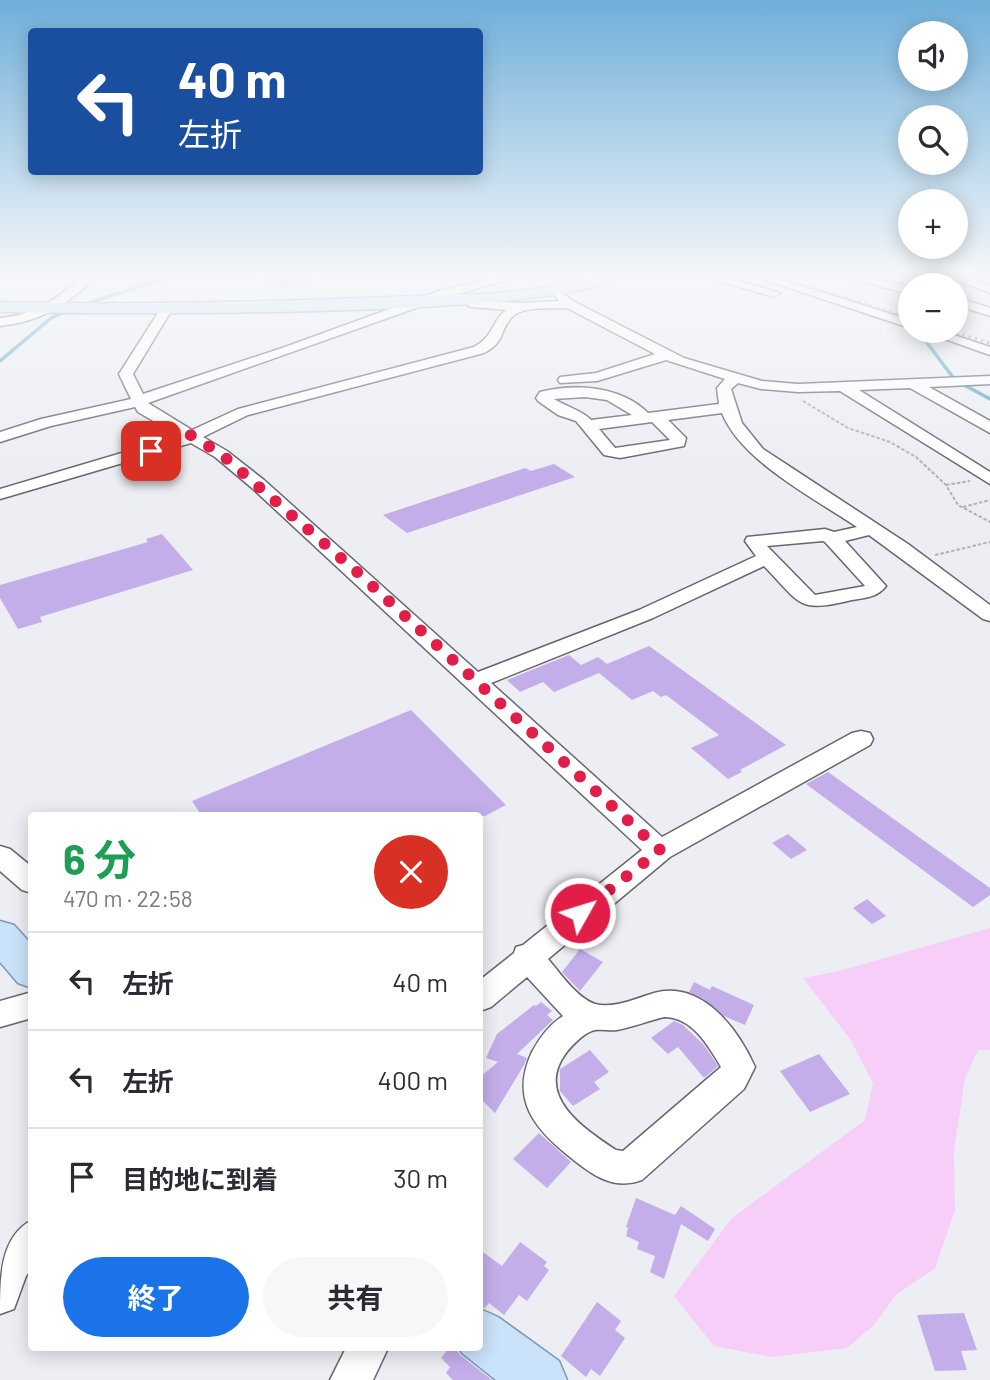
<!DOCTYPE html>
<html lang="ja">
<meta charset="utf-8">
<style>
:root{--surface:#fff;--page:#f7f7f7;--text:#2b2b33;--muted:#7c7c81;--line:#e1e1e2;--accent:#1a73e8}
body{margin:0;font-family:Barlow,"Noto Sans JP",sans-serif;background:var(--page);color:var(--text);height:100vh;display:flex;flex-direction:column;font-size:26px;white-space:nowrap}
*{box-sizing:border-box;margin:0}
p{font-size:23px;color:var(--muted)}
.icon{flex:none;width:38px;height:38px;fill:none;stroke:currentColor;stroke-width:2;stroke-linecap:round;stroke-linejoin:round}
.map{position:relative;flex:1;overflow:hidden}
.sheet{position:absolute;left:28px;top:812px;width:455px;height:539px;display:flex;flex-direction:column;background:var(--surface);border-radius:7px;box-shadow:0 4px 18px #0003}
.sheet>*{flex:none}
.hud{position:absolute;left:28px;top:28px;width:455px;height:147px;border-radius:7px;box-shadow:0 4px 18px #0003;background:#1a4fa0;color:#fff;overflow:hidden}
.tools{position:absolute;left:898px;top:21px;display:grid;gap:14px}
.tools a{display:grid;place-items:center;width:70px;height:70px;border-radius:50%;background:var(--surface);box-shadow:0 4px 18px #0003;font-size:35px}
.pin{position:absolute;display:grid;place-items:center;width:60px;height:60px;color:#fff;margin:-30px;border-radius:14px;box-shadow:0 4px 10px #0006}
.me{position:absolute;width:77px;margin:-38px;rotate:51deg;stroke-linejoin:round;filter:drop-shadow(0 0 5px #0008)}
.turn{display:flex;align-items:center;gap:24px;height:147px;padding:0 35px;font-size:32px}
.turn .icon{width:91px;height:91px;stroke-width:2.5}
.turn b{display:block;font-size:49px;line-height:60px}
.round{display:grid;place-items:center;flex:none;width:74px;height:74px;border-radius:37px;background:var(--page)}
.overview{display:flex;align-items:center;justify-content:space-between;height:119px;padding:0 35px}
h1{font-size:42px;font-weight:700;line-height:52px;color:#1e9e55}
.action{display:flex;gap:14px;margin-top:auto;padding:14px 35px}
.action a{flex:1;height:80px;border-radius:42px;background:var(--accent);color:#fff;font-size:28px;font-weight:700;line-height:80px;text-align:center}
.action a+a{background:var(--page);color:var(--text)}
ul{padding:0;list-style:none}
li{display:flex;align-items:center;gap:21px;height:98px;padding:0 35px;border-top:2px solid var(--line)}
li div{flex:1}
li b{display:block;font-size:26px}
li em{font-style:normal}
.map>svg:first-child{display:block}
.green{fill:#f6cef7}
.lines{fill:none;stroke-linecap:round;stroke-linejoin:round}
.stream{stroke:#59a7c2;stroke-width:3.5}
.building{fill:#c3aeea}
.minor-casing{stroke:#66676c;stroke-width:3}
.major-casing{stroke:#7e98b3;stroke-width:3}
.path{stroke:#b0b1b5;stroke-width:2;stroke-dasharray:3.5 2;stroke-linecap:butt}
.minor{fill:#fff;fill-rule:evenodd}
.major{fill:#cae2fa;fill-rule:evenodd}
.rail{stroke:#98999d;stroke-width:3.5;stroke-dasharray:2 4.5;stroke-linecap:butt}
.route{stroke:#e11d48;stroke-width:12;stroke-dasharray:0 21.6}
</style>
<div class="map">
<svg width="990" height="1380" viewBox="0 0 990 1380">
<rect width="100%" height="100%" fill="#eceef3"/>
<!-- green -->
<polygon class="green" points="990,928 990,1050 978,1050 965,1078 954,1151 955,1210 935,1268 896,1295 874,1325 847,1348 772,1357 714,1346 674,1296 731,1219 865,1120 873,1083 850,1039 803,978 839,971"/>
<g class="lines">
<!-- stream -->
<g class="stream">
<polyline points="833,275 873,284"/>
<polyline points="83,305 175,275"/>
<polyline points="864,313 887,320"/>
<polyline points="918,331 955,380 990,399"/>
<polyline points="0,361 51,318 67,311"/>
</g>
</g>
<!-- building -->
<g class="building">
<polygon points="255,275 317,275 318,278 286,288 255,277"/>
<polygon points="554,464 575,477 407,533 383,515 525,468 531,471"/>
<polygon points="162,534 193,570 40,617 42,622 18,629 0,598 0,585 148,542 146,539"/>
<polygon points="649,646 786,745 740,770 742,772 728,779 691,748 719,735 666,695 661,697 653,691 632,700 599,673 554,692 543,682 520,692 507,680 569,655 581,665 598,657 607,664"/>
<polygon points="411,710 506,805 485,816 202,816 192,801"/>
<polygon points="828,772 990,888 990,895 973,907 806,784"/>
<polygon points="788,834 807,850 791,859 772,843"/>
<polygon points="867,899 886,916 872,924 853,908"/>
<polygon points="580,949 603,962 580,991 562,972"/>
<polygon points="694,982 710,990 712,986 754,1005 745,1025 724,1016 704,999 689,992"/>
<polygon points="541,1002 552,1011 547,1015 553,1020 517,1054 527,1058 524,1065 495,1113 480,1098 480,1077 498,1062 486,1058 497,1034 534,1005 536,1006"/>
<polygon points="674,1021 683,1025 704,1045 718,1066 704,1078 678,1047 668,1054 651,1038"/>
<polygon points="590,1050 609,1072 594,1082 600,1089 573,1106 560,1091 560,1069"/>
<polygon points="819,1054 850,1094 810,1112 780,1071"/>
<polygon points="539,1133 571,1162 547,1188 513,1159"/>
<polygon points="636,1198 675,1215 681,1206 715,1229 708,1241 681,1224 664,1279 650,1272 655,1256 637,1249 639,1242 626,1236 628,1228 626,1227"/>
<polygon points="520,1242 547,1262 544,1266 549,1270 527,1301 519,1295 504,1315 489,1303 485,1308 480,1306 480,1250 502,1266"/>
<polygon points="597,1302 621,1321 615,1330 625,1338 600,1376 591,1369 586,1377 561,1356"/>
<polygon points="964,1313 977,1350 961,1351 967,1370 935,1371 917,1315"/>
<polygon points="449,1348 455,1348 460,1355 492,1380 453,1380 446,1373 450,1367 441,1358"/>
</g>
<g class="lines">
<!-- minor casing -->
<g class="minor-casing">
<g id="minor">
<path d="M84,275h12c-26,30 -57,47 -96,51v-8c36,-3 58,-20 84,-43z"/>
<path d="M505,275h19l-77,22 -299,106 44,27 46,-21 236,-62c21,-11 19,-30 33,-37l-35,-3 -4,-1v-6l54,3 37,-2 -5,-6 6,-4 13,10 111,57 78,23 36,3 192,-8v8l-61,3 61,34v12l-80,-45 -51,2 131,82v12l-150,-93 -42,1 -37,-3 -23,-6 -7,6 11,34 21,26 145,95 82,61v16l-7,-2 -114,-84 -24,6 41,45c-8,11 -21,12 -34,14 -55,13 -50,5 -88,-34l-111,52 -162,65 171,154 190,-104 9,-2 9,2 3,6 -3,6 -200,112 -122,102c12,14 29,39 47,45 19,5 42,-6 59,-11 48,-13 84,36 101,74l-11,22 -102,91c-29,11 -51,-6 -72,-23 -36,-29 -60,-58 -38,-105 8,-15 17,-27 31,-36l-36,-39 -36,30 -11,4v-31l34,-27 2,-6 7,-2 119,-95 -390,-362 -37,-31 -24,-14 -191,56v-10l179,-53 -41,-24 -3,-5 -84,19 -51,16v-10l41,-13 90,-20 -12,-25 42,-66h8l2,3 -38,63 10,20 142,-47 154,-56zM567,308l88,46 -59,19 -36,4 -2,3 2,3 37,-2 69,-21 59,19 -8,9 2,16 -71,9c-27,-27 -72,-30 -108,-21l-4,6 2,3 20,14 18,6 28,34 16,3 64,-12 2,-8 -18,-18 54,-7c19,48 92,85 135,114l-23,5 -9,-3 -78,8 -2,4 11,15 -117,54 -161,62 -214,-192 -37,-29 -24,-14 45,-22 236,-62c22,-12 15,-21 27,-35 11,-13 41,-9 56,-10zM585,397l22,3 25,15 -41,5c-8,-9 -26,-14 -37,-21zM652,422l18,18 -55,8 -16,-19zM823,541l2,1 40,44 -50,9 -48,-49zM664,1017c28,0 44,28 57,50l-98,84 -7,-1c-32,-21 -82,-54 -50,-97 6,-8 19,-21 29,-23 7,-1 15,1 22,0 16,-3 31,-9 47,-13z"/>
<polygon points="699,275 717,275 780,293 774,297"/>
<polygon points="750,275 767,275 910,320 910,328"/>
<polygon points="837,275 857,275 910,286 910,294"/>
<polygon points="943,275 959,275 990,285 990,293"/>
<polygon points="956,297 990,308 990,316 956,305"/>
<polygon points="922,331 942,331 990,347 990,355"/>
<polygon points="0,846 10,849 32,867 32,893 22,890 0,871"/>
<polygon points="32,992 32,1018 0,1027 0,1001"/>
<path d="M32,1220v48l-6,8 -12,33 -14,5c0,-37 0,-77 32,-94z"/>
<polygon points="346,1348 388,1348 373,1380 330,1380"/>
</g>
</g>
<!-- major casing -->
<g class="major-casing">
<g id="major">
<path d="M597,275h22c-42,44 -534,39 -619,37v-10c129,3 258,0 387,-5 70,-3 143,0 210,-22z"/>
<polygon points="0,921 14,925 32,945 32,988 18,983 0,962"/>
<polygon points="480,1309 498,1317 559,1361 567,1380 496,1380 462,1353 459,1348 480,1348"/>
</g>
</g>
<!-- path -->
<g class="path">
<polyline points="803,401 848,428 890,442 916,457 946,485 958,505 990,522"/>
<polyline points="946,485 970,481"/>
<polyline points="963,507 990,500"/>
<polyline points="935,555 990,542"/>
</g>
<!-- minor -->
<use href="#minor" class="minor"/>
<!-- major -->
<use href="#major" class="major"/>
<!-- rail -->
<g class="rail">
<polyline points="771,275 910,318"/>
<polyline points="950,331 990,343"/>
</g>
</g>
<!-- sky -->
<linearGradient id="sky" x2="0" y2="1"><stop stop-color="#6fafd9"/><stop offset="0.59" stop-color="#f6f7fa"/><stop offset="1" stop-color="#f6f7fa" stop-opacity="0"/></linearGradient>
<rect width="990" height="468" fill="url(#sky)"/>
<g class="lines">
<!-- route -->
<polyline class="route" points="151,451 176,444 191,435 221,454 356,571 660,850 580,913"/>
</g>
</svg>
<div class="tools">
<a><svg class="icon" aria-label="sound" viewBox="0 0 24 24"><path d="M4 9h4l5-4v14l-5-4H4zM17 9q2 3 0 6"/></svg></a>
<a><svg class="icon" aria-label="search" viewBox="0 0 24 24"><circle cx="10" cy="10" r="6"/><path d="M15 15l6 6"/></svg></a>
<a>+</a>
<a>−</a>
</div>
<div class="pin" style="left:151px;top:451px;background:#d93025"><svg class="icon" aria-label="arrive" viewBox="0 0 24 24"><path d="M6 21V4h12l-3 4 3 4H6"/></svg></div>
<svg class="me" style="left:580px;top:913px" viewBox="-20 -20 40 40"><circle r="17" fill="#e11d48" stroke="#fff" stroke-width="3"/><path d="M0-11L8 9 0 5-8 9z" fill="#fff"/></svg>
<div class="hud">
<div class="turn"><svg class="icon" aria-label="left" viewBox="0 0 24 24"><path d="M17 20v-9H6M10 6l-5 5 5 5"/></svg><div><b>40 m</b>左折</div></div>
</div>
<section class="sheet">
<div class="overview"><div><h1>6 分</h1><p>470 m · 22:58</p></div><a class="round" style="background:#d93025;color:#fff"><svg class="icon" aria-label="close" viewBox="0 0 24 24"><path d="M6 6l12 12M18 6L6 18"/></svg></a></div>
<ul>
<li><svg class="icon" aria-label="left" viewBox="0 0 24 24"><path d="M17 20v-9H6M10 6l-5 5 5 5"/></svg><div><b>左折</b></div><em>40 m</em></li>
<li><svg class="icon" aria-label="left" viewBox="0 0 24 24"><path d="M17 20v-9H6M10 6l-5 5 5 5"/></svg><div><b>左折</b></div><em>400 m</em></li>
<li><svg class="icon" aria-label="arrive" viewBox="0 0 24 24"><path d="M6 21V4h12l-3 4 3 4H6"/></svg><div><b>目的地に到着</b></div><em>30 m</em></li>
</ul>
<div class="action"><a>終了</a><a>共有</a></div>
</section>
</div>
